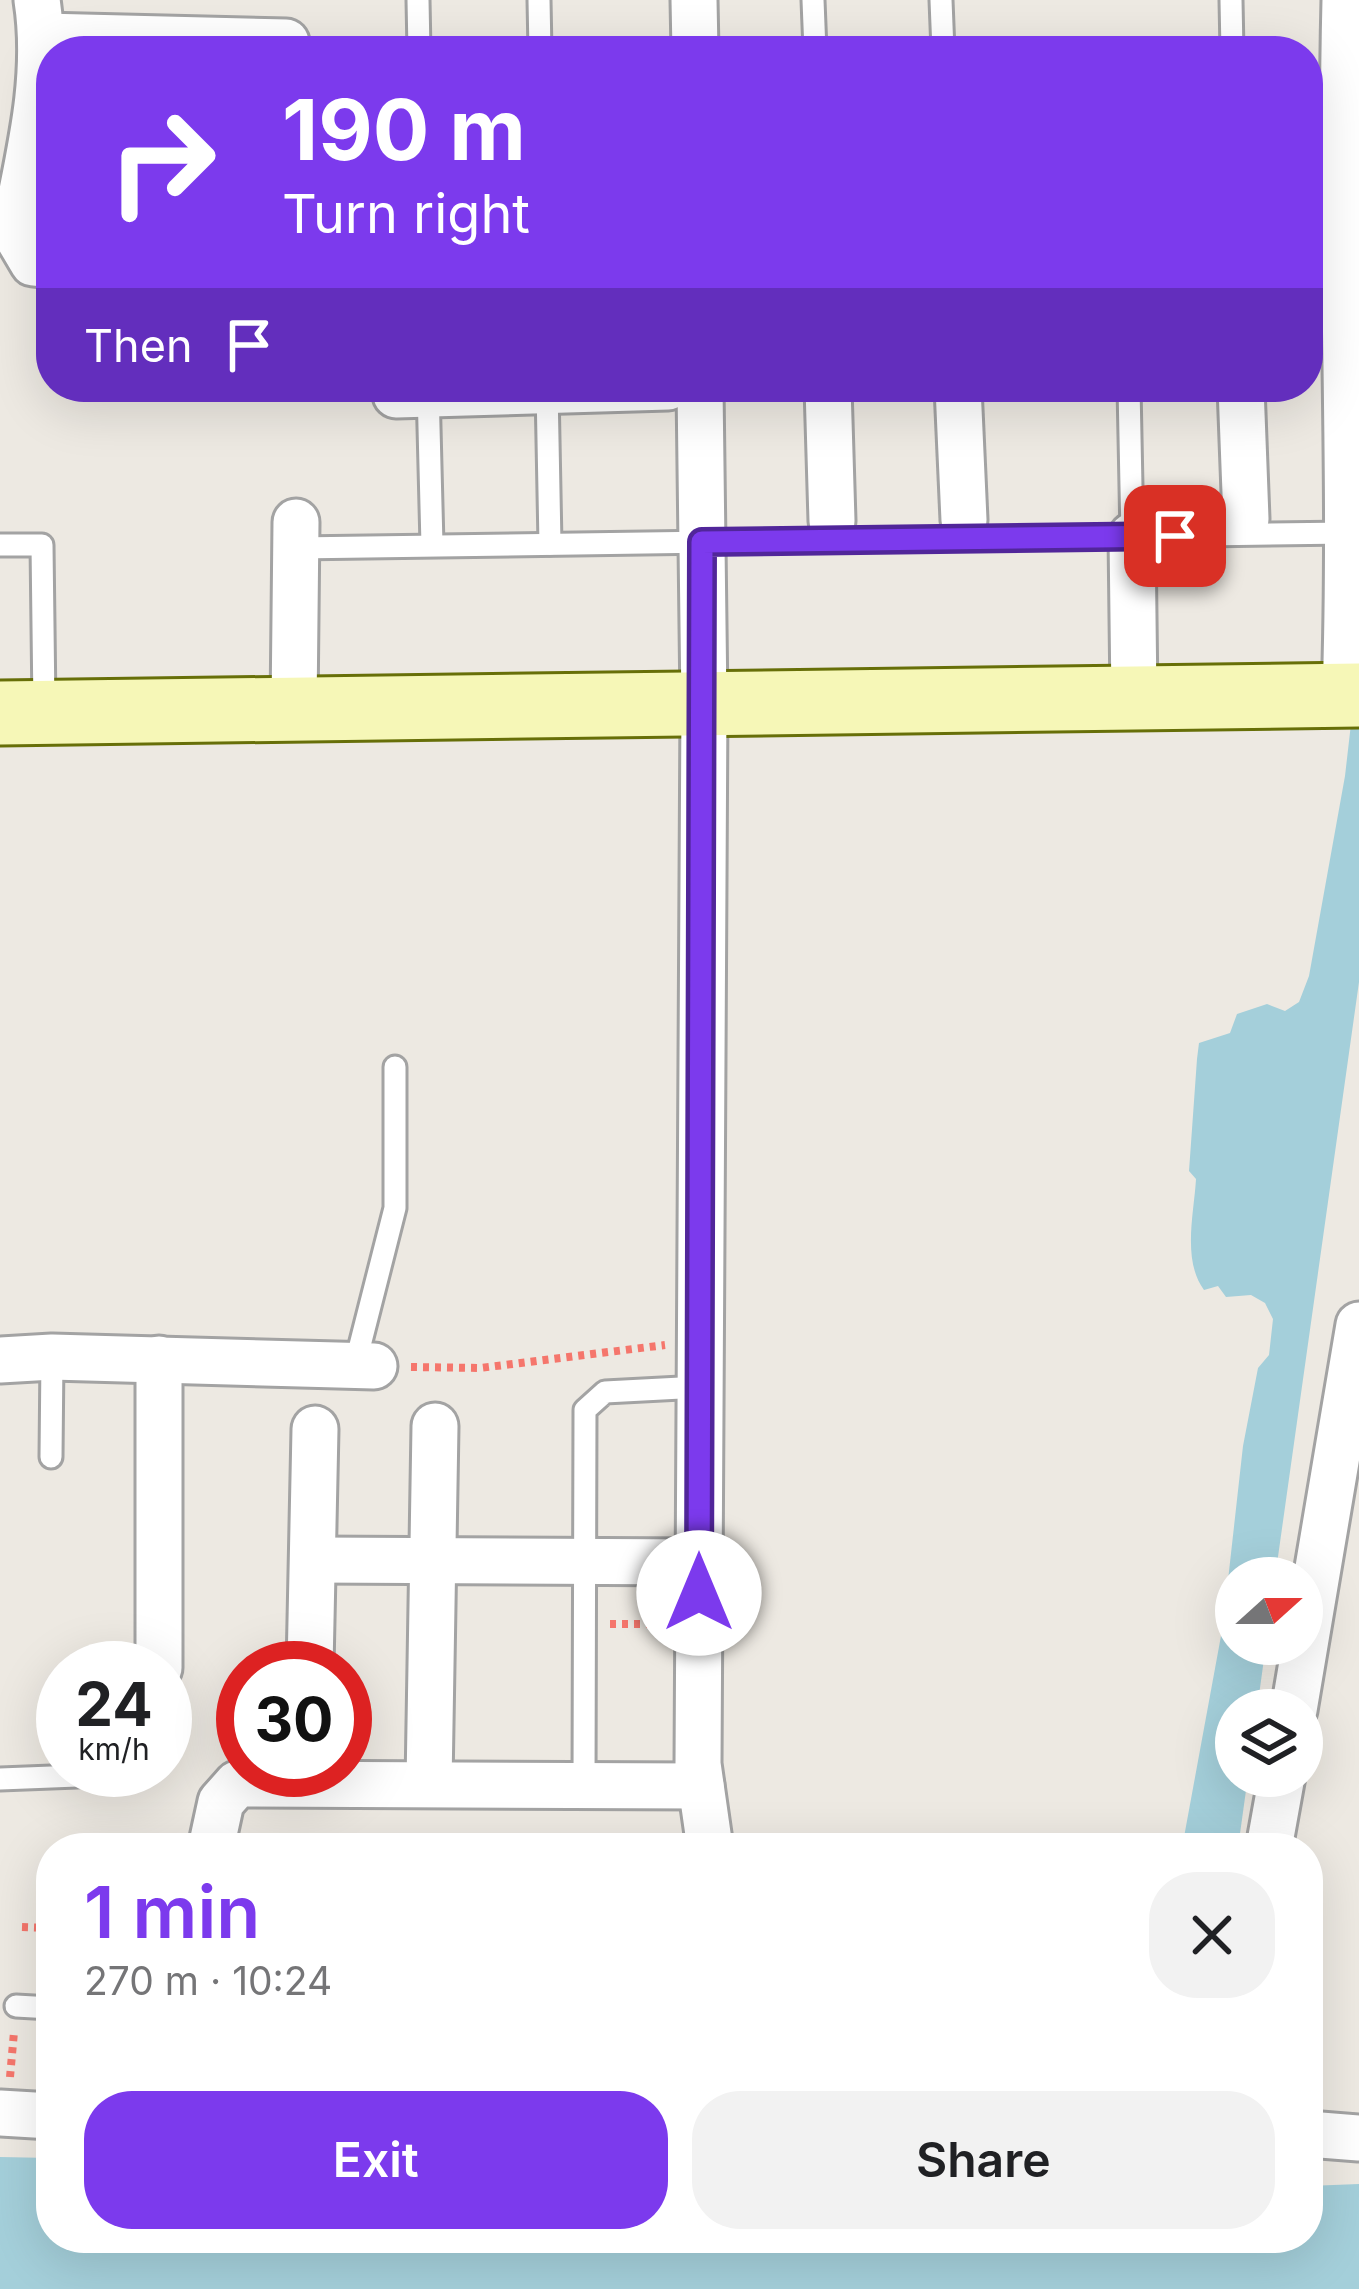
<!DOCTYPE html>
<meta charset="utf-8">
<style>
:root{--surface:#fff;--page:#f2f2f2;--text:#202124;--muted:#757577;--accent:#7c3aed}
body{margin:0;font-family:Inter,sans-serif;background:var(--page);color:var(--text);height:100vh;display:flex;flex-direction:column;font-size:45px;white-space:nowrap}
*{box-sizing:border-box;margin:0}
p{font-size:39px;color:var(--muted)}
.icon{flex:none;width:66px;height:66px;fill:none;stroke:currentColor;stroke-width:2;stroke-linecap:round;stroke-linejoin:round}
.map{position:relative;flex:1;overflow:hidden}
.side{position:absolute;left:36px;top:1833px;width:1287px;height:420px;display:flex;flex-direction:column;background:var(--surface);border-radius:48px;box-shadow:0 12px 48px #0002}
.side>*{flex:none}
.hud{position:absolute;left:36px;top:36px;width:1287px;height:366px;border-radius:48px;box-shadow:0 12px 48px #0002;background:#7c3aed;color:#fff;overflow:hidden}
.needle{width:78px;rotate:69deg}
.buttons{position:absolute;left:1215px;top:1557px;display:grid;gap:24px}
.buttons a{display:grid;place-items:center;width:108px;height:108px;border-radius:50%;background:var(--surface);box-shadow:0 12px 48px #0002;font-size:60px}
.speed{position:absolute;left:36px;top:1641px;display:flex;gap:24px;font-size:60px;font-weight:700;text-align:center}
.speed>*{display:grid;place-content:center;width:156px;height:156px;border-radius:50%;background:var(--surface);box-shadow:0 12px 48px #0002;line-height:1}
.speed small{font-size:30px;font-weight:400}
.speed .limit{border:18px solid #d22;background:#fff;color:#111}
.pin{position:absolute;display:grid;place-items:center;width:102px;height:102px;color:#fff;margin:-51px;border-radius:24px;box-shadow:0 6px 18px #0006}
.me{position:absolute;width:132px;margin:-66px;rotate:0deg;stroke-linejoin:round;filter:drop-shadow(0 0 9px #0008)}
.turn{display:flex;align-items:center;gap:42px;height:252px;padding:0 48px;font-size:54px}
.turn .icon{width:156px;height:156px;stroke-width:2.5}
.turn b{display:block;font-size:84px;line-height:102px}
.then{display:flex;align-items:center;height:114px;padding:0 48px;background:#0003;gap:24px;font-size:45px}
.round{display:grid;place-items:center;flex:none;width:126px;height:126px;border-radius:48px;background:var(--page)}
.overview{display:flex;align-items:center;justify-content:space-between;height:204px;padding:0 48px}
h1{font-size:72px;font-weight:600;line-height:90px;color:var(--accent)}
.cta{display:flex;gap:24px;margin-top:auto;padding:24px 48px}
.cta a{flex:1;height:138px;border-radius:48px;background:var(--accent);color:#fff;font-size:48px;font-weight:600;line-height:138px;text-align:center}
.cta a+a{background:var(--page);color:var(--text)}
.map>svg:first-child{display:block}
.water{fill:#a4cfda}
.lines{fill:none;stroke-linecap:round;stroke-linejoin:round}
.lane-casing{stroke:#a3a3a3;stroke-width:27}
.street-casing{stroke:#a3a3a3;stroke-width:51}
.secondary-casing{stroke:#676f08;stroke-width:69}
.path{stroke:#f5766c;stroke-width:8;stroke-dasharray:6 6;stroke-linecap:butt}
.lane{stroke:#fff;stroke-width:21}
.street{stroke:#fff;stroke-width:45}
.secondary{stroke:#f6f7b7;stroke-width:63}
.route-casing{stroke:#51269a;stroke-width:30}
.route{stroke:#7c3aed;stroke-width:21}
</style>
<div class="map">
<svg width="1359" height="2289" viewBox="0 0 1359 2289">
<rect width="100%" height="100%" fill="#ede9e2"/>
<!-- water -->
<g class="water">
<path d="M1359,654v328l-84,596h-39v66h30l-9,66h-21v66h12l-10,72h-56l41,-223 20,-179 15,-78 11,-13 4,-36 -8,-16 -14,-8 -25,2 -8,-11 -14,4c-22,-30 -10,-76 -8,-111l-7,-8 8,-112 2,-16 31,-10 7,-19 30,-10 18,7 14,-9 10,-26 36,-200z"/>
<polygon points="0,2157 51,2158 51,2238 1308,2238 1308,2186 1359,2184 1359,2289 0,2289"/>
</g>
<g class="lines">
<!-- lane casing -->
<g class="lane-casing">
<g id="lane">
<polyline points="418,0 419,51"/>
<polyline points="539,0 540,51"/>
<polyline points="813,0 815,51"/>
<polyline points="941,0 943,51"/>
<polyline points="1231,0 1232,51"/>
<polyline points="1129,387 1132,536"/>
<polyline points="428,388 432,545"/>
<polyline points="547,388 550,544"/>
<polyline points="0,545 42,545 44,707"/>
<polyline points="296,548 1348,533"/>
<polyline points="355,1365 395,1208 395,1067"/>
<polyline points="51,1457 52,1357"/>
<polyline points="0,1779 77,1776"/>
<polyline points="584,1785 585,1410 605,1392 700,1387"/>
<polyline points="16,2006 51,2008"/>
</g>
</g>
<!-- street casing -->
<g class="street-casing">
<g id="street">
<path d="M37,0c12,78 -8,154 -23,231l19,32 18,2"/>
<polyline points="694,0 695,51"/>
<path d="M1345,0c-6,232 8,464 0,696"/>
<polyline points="43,36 286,42"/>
<polyline points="700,387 704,704 698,1764 710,1848"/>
<polyline points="828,387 832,521"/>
<polyline points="958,387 964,520"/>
<polyline points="1241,387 1246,519"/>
<polyline points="396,395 668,387"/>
<polyline points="1132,536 1134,698"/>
<polyline points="294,709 296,522"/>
<polyline points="0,1360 52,1357 374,1366"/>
<polyline points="313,1560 699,1562"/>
<polyline points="159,1668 159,1359"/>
<polyline points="310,1668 315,1429"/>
<polyline points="1294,1710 1359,1325"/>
<polyline points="429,1784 435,1426"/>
<polyline points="211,1848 221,1802 237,1784 701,1786"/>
<polyline points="1269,1848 1282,1776"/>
<polyline points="0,2113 51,2116"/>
<polyline points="1308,2134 1359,2138"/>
</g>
</g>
<!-- secondary casing -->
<g class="secondary-casing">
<polyline id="secondary" points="0,713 1359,695"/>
</g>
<!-- path -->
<g class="path">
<polyline points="411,1367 480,1368 665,1345"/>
<polyline points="610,1624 661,1624"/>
<polyline points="22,1927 51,1928"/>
<polyline points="10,2077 14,2032"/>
</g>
<!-- lane -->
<use href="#lane" class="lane"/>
<!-- street -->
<use href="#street" class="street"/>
<!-- secondary -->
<use href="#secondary" class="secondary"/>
</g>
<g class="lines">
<!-- route casing -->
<g class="route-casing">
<polyline id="route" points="699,1593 702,542 1175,536"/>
</g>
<!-- route -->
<use href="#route" class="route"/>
</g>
</svg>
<div class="buttons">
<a><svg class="needle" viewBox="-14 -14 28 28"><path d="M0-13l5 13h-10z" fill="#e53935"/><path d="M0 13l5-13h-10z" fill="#757577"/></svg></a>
<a><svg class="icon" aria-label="layers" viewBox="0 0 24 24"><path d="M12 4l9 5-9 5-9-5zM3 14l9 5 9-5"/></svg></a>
</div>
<div class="speed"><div>24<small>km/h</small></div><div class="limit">30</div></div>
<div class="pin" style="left:1175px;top:536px;background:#d93025"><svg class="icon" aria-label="arrive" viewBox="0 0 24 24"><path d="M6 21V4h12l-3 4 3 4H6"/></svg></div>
<svg class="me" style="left:699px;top:1593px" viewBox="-20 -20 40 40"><circle r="19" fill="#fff"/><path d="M0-13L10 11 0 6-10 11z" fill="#7c3aed"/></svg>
<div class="hud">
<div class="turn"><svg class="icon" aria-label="right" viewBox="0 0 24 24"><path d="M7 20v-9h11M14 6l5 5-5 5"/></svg><div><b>190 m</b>Turn right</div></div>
<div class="then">Then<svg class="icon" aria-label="arrive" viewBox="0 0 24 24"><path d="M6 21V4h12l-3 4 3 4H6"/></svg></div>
</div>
<section class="side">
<div class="overview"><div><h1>1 min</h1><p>270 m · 10:24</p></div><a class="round"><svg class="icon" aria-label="close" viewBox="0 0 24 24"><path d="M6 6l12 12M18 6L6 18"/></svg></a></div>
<div class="cta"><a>Exit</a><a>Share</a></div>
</section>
</div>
